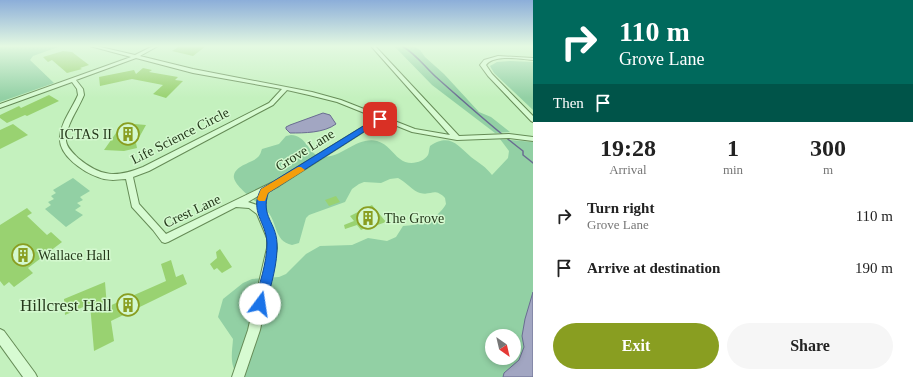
<!DOCTYPE html>
<style>
:root{--surface:#fff;--page:#f6f6f6;--text:#222;--muted:#767676;--accent:#899e21}
body{margin:0;font-family:"Times New Roman",serif;background:var(--page);color:var(--text);height:100vh;display:flex;flex-direction:column;font-size:15px;white-space:nowrap}
*{box-sizing:border-box;margin:0}
p{font-size:13px;color:var(--muted)}
.icon{flex:none;width:22px;height:22px;fill:none;stroke:currentColor;stroke-width:2;stroke-linecap:round;stroke-linejoin:round}
.map{position:relative;flex:1;overflow:hidden}
.details{display:flex;flex-direction:column;background:var(--surface);width:380px}
.details>*{flex:none}
.guide{background:#00695c;color:#fff;overflow:hidden}
.needle{width:26px;rotate:146deg}
.tools{position:absolute;left:485px;top:329px;display:grid;gap:8px}
.tools a{display:grid;place-items:center;width:36px;height:36px;border-radius:50%;background:var(--surface);box-shadow:0 2px 6px #0003;font-size:20px}
.pin{position:absolute;display:grid;place-items:center;width:34px;height:34px;color:#fff;margin:-17px;border-radius:8px;box-shadow:0 2px 6px #0006}
.me{position:absolute;width:44px;margin:-22px;rotate:14deg;stroke-linejoin:round;filter:drop-shadow(0 0 3px #0008)}
.turn{display:flex;align-items:center;gap:14px;height:84px;padding:0 20px;font-size:18px}
.turn .icon{width:52px;height:52px;stroke-width:2.5}
.turn b{display:block;font-size:28px;line-height:34px}
.then{display:flex;align-items:center;height:38px;padding:0 20px;background:#0003;gap:8px;font-size:15px}
.eta{display:flex;justify-content:space-evenly;align-items:center;height:68px;text-align:center}
.eta b{font-size:24px;font-weight:700;line-height:28px}
.primary-button{display:flex;gap:8px;margin-top:auto;padding:8px 20px}
.primary-button a{flex:1;height:46px;border-radius:24px;background:var(--accent);color:#fff;font-size:16px;font-weight:700;line-height:46px;text-align:center}
.primary-button a+a{background:var(--page);color:var(--text)}
ul{padding:0;list-style:none}
li{display:flex;align-items:center;gap:12px;height:52px;padding:0 20px}
li div{flex:1}
li b{display:block;font-size:15px}
li em{font-style:normal}
main{display:flex;flex:1;min-height:0}
.map>svg:first-child{display:block}
.green{fill:#92d0a4;fill-rule:evenodd}
.water{fill:#a2a6c2;stroke:#696c91}
.lines{fill:none;stroke-linecap:round;stroke-linejoin:round}
.stream{stroke:#696c91;stroke-width:1.5}
.building{fill:#99d271}
.minor-casing{stroke:#658b56;stroke-width:2}
.minor{fill:#d7fbd2;fill-rule:evenodd}
.route{fill:#1a73e8;stroke:#114b97}
.slow{fill:#f59e0b}
.labels{text-anchor:middle;dominant-baseline:central;stroke-width:3;stroke-linejoin:round;paint-order:stroke}
.poi-label{font-size:14px;fill:#25391b;stroke:#d3f8ce;text-anchor:start}
.street-label{font-size:14px;fill:#25391b;stroke:#d3f8ce}
.near-poi-label{font-size:17px;fill:#25391b;stroke:#d3f8ce;text-anchor:end}
</style>
<main>
<div class="map">
<svg width="533" height="377" viewBox="0 0 533 377">
<rect width="100%" height="100%" fill="#c4f1be"/>
<!-- green -->
<g class="green">
<polygon points="5,46 61,46 33,56 30,60 54,83 0,102 0,47"/>
<polygon points="394,46 413,46 420,50 425,57 444,74 479,112 491,117 510,132 495,133 432,85"/>
<polygon points="510,61 533,62 533,110 494,73 490,66 497,62"/>
<path d="M291,135c16,1 16,17 28,21 20,6 36,-20 58,-15 11,3 15,12 23,18 8,7 23,4 28,-4 1,-2 1,-6 2,-9 20,-13 27,-1 41,11 8,6 15,10 21,18l16,-17 1,-7 -9,-12 33,3v235h-294c-10,-12 -7,-23 -6,-38l-15,-22 5,-18 20,-16 9,-4 27,-2 7,-3 20,-20 14,-8 32,-1 16,-7 19,3 9,-4 7,-11c16,-1 35,-7 43,-22l-1,-6c-11,-11 -13,-2 -25,-5 -7,-2 -14,-11 -22,-15l-8,1 -9,4 -17,-1 -5,2 -7,5 -7,13 -36,13 -3,3 -7,25 -7,2c-19,-4 -14,-24 -26,-35 -7,-7 -35,-25 -32,-35 2,-10 18,-12 24,-18 3,-3 3,-6 4,-8l17,-5 7,-8zM492,336h22v22h-22z"/>
<polygon points="73,178 90,191 80,197 83,200 77,203 81,206 75,210 83,215 66,227 45,209 51,205 48,202 54,199 51,196 56,193 53,190"/>
</g>
<!-- water -->
<g class="water">
<path d="M323,113l7,2 6,9c-12,9 -32,9 -46,9l-4,-4v-2l4,-2z"/>
<polygon points="533,292 533,377 503,377 504,373 519,360 524,347 522,336 525,319"/>
</g>
<g class="lines">
<!-- stream -->
<path class="stream" d="M402,46c14,8 22,20 34,31 28,25 57,51 87,74v4l10,8"/>
</g>
<!-- building -->
<g class="building">
<polygon points="180,46 206,46 193,56 172,51"/>
<polygon points="63,51 72,52 89,65 80,68 82,69 67,73 52,60 48,62 43,57"/>
<polygon points="143,68 152,70 149,72 178,77 175,80 183,81 166,98 153,94 163,85 132,79 100,86 99,77 134,70 136,74"/>
<polygon points="49,95 59,101 27,116 25,115 7,123 0,118 0,115 19,106 21,108"/>
<polygon points="123,123 146,125 136,143 137,148 124,151 104,150"/>
<polygon points="13,124 28,135 0,149 0,130"/>
<polygon points="336,196 340,202 329,206 325,200"/>
<polygon points="372,205 386,222 366,229 365,228 361,230 357,225 345,229 344,225 354,221 350,216"/>
<polygon points="27,208 32,213 27,216 47,235 51,232 62,242 28,268 33,273 14,287 9,282 4,286 0,281 0,225"/>
<polygon points="220,249 232,267 222,273 217,268 214,270 210,264 217,258 216,252"/>
<polygon points="171,260 176,277 183,274 187,284 111,321 114,341 94,351 90,304 65,315 64,299 105,282 107,307 166,281 161,264"/>
</g>
<g class="lines">
<!-- minor casing -->
<g class="minor-casing">
<g id="minor">
<path d="M90,46h6l39,9 18,-9h5l-18,10 53,13 119,23 29,8 74,29 35,6 -79,-89h4l84,90 50,-2 24,3v4l-24,-3 -52,2 -45,-8 -30,-12 -103,66 -11,6c-2,7 -4,15 -2,22 3,12 10,21 11,34l-17,82 -16,47h-12l16,-47 19,-82v-10l-10,-24 -8,-6 -13,-1 -68,35 -3,1 -3,-1 -9,-12 -21,-23 -6,-28c-10,1 -19,2 -28,-2 -15,-5 -40,-22 -38,-40 1,-15 12,-28 18,-42l-1,-6 -5,-7 -72,26v-4l131,-47zM136,58l57,15 89,16 -13,14 -126,64c-27,11 -42,10 -65,-9 -5,-5 -11,-10 -12,-17 0,-17 12,-31 18,-46l-1,-6 -7,-9zM287,90l22,5 28,7 40,16 -104,64 -107,52 -27,-30 -6,-27 16,-6 124,-66zM258,196l-1,9 -9,-3z"/>
<path d="M498,56l35,2v2c-12,-1 -39,-6 -47,5l6,9 41,42v6l-2,-1 -43,-45 -8,-11 4,-5z"/>
<polygon points="0,329 4,331 35,373 37,377 23,377 0,345"/>
</g>
</g>
<!-- minor -->
<use href="#minor" class="minor"/>
</g>
<!-- sky -->
<linearGradient id="sky" x2="0" y2="1"><stop stop-color="#8caed9"/><stop offset="0.47" stop-color="#e4f9e2"/><stop offset="1" stop-color="#e4f9e2" stop-opacity="0"/></linearGradient>
<rect width="533" height="98" fill="url(#sky)"/>
<!-- route -->
<path class="route" d="M378,117l6,2 -116,74c-7,24 8,29 9,50 1,20 -6,42 -11,61l-1,5 -5,1 -4,-1 -2,-5c5,-19 13,-41 13,-61 -1,-22 -18,-31 -6,-54z"/>
<!-- slow -->
<polygon class="slow" points="298,167 301,167 305,170 268,193 265,201 259,201 257,199 261,189"/>
<!-- icons -->
<defs>
<g id="building-ring" transform="scale(1.15)"><circle r="9.5" fill="#d3f8ce" stroke="#899e21" stroke-width="1.5"/><path d="M-4-6H4V6H1V3H-1V6H-4ZM-2.5-4.3h1.7v1.8h-1.7ZM.8-4.3h1.7v1.8H.8ZM-2.5-1h1.7V.8h-1.7ZM.8-1h1.7V.8H.8Z" fill="#899e21"/></g>
</defs>
<g fill-rule="evenodd">
<use href="#building-ring" x="128" y="134"/>
<use href="#building-ring" x="368" y="218"/>
<use href="#building-ring" x="23" y="255"/>
<use href="#building-ring" x="128" y="305"/>
</g>
<g class="labels">
<!-- poi labels -->
<g class="poi-label">
<text x="112" y="134" text-anchor="end">ICTAS II</text>
<text x="384" y="218">The Grove</text>
<text x="38" y="255">Wallace Hall</text>
</g>
<!-- street labels -->
<g class="street-label">
<text transform="translate(180 136) rotate(-27)">Life Science Circle</text>
<text transform="translate(305 150) rotate(-32)">Grove Lane</text>
<text transform="translate(192 211) rotate(-25)">Crest Lane</text>
</g>
<!-- near-poi labels -->
<g class="near-poi-label">
<text x="112" y="305">Hillcrest Hall</text>
</g>
</g>
</svg>
<div class="tools">
<a><svg class="needle" viewBox="-14 -14 28 28"><path d="M0-13l5 13h-10z" fill="#e53935"/><path d="M0 13l5-13h-10z" fill="#767676"/></svg></a>
</div>
<div class="pin" style="left:380px;top:119px;background:#d93025"><svg class="icon" aria-label="arrive" viewBox="0 0 24 24"><path d="M6 21V4h12l-3 4 3 4H6"/></svg></div>
<svg class="me" style="left:260px;top:304px" viewBox="-20 -20 40 40"><circle r="19" fill="#fff"/><path d="M0-13L10 11 0 6-10 11z" fill="#1a73e8"/></svg>
</div>
<section class="details">
<div class="guide">
<div class="turn"><svg class="icon" aria-label="right" viewBox="0 0 24 24"><path d="M7 20v-9h11M14 6l5 5-5 5"/></svg><div><b>110 m</b>Grove Lane</div></div>
<div class="then">Then<svg class="icon" aria-label="arrive" viewBox="0 0 24 24"><path d="M6 21V4h12l-3 4 3 4H6"/></svg></div>
</div>
<div class="eta">
<div><b>19:28</b><p>Arrival</p></div>
<div><b>1</b><p>min</p></div>
<div><b>300</b><p>m</p></div>
</div>
<ul>
<li><svg class="icon" aria-label="right" viewBox="0 0 24 24"><path d="M7 20v-9h11M14 6l5 5-5 5"/></svg><div><b>Turn right</b><p>Grove Lane</p></div><em>110 m</em></li>
<li><svg class="icon" aria-label="arrive" viewBox="0 0 24 24"><path d="M6 21V4h12l-3 4 3 4H6"/></svg><div><b>Arrive at destination</b></div><em>190 m</em></li>
</ul>
<div class="primary-button"><a>Exit</a><a>Share</a></div>
</section>
</main>
